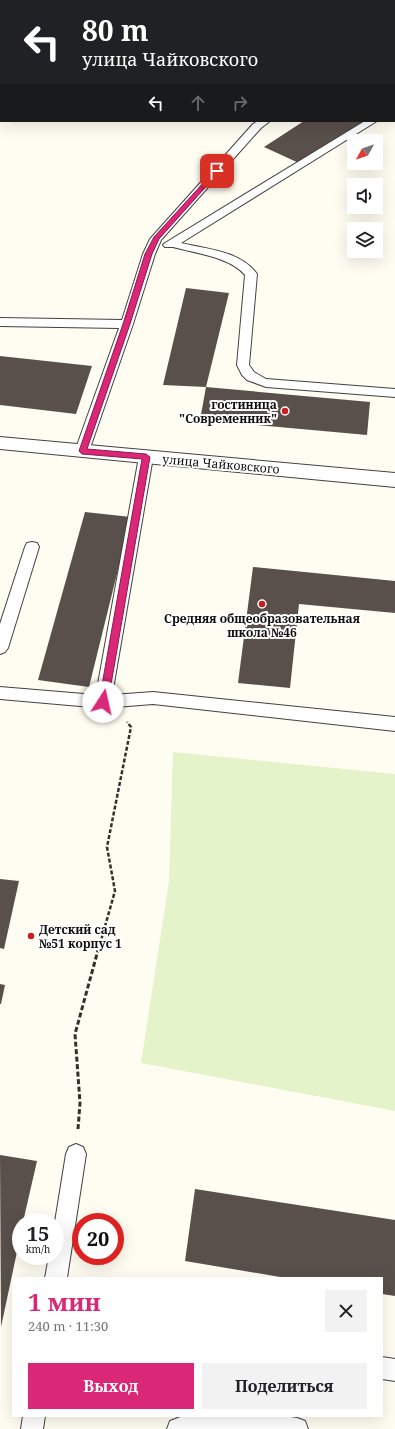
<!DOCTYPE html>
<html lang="ru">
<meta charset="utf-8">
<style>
:root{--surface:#fff;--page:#f2f2f2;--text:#202124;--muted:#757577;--accent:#db2777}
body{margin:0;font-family:"Noto Serif",serif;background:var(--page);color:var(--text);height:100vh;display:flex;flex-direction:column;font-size:15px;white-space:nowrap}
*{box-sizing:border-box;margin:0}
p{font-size:13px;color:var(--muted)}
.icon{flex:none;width:22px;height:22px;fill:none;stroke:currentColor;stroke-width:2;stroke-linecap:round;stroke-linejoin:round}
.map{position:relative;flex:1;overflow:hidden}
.side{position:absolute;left:12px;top:1277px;width:371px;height:140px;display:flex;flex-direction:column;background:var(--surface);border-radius:0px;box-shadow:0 4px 16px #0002}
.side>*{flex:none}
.top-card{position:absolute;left:0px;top:0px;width:395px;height:122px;box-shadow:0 4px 16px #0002;background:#202124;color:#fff;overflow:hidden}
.needle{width:26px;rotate:230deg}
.fabs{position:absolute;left:347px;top:134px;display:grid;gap:8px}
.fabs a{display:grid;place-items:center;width:36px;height:36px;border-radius:0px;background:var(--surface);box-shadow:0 4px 16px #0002;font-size:20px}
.speed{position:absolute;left:12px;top:1213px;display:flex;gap:8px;font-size:20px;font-weight:700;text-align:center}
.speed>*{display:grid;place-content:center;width:52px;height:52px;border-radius:50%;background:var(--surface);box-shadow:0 4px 16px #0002;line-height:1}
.speed small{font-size:10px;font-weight:400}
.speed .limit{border:6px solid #d22;background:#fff;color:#111}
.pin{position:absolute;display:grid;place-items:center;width:34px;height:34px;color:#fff;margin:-17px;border-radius:8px;box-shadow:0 2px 6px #0006}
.me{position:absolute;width:44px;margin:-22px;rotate:10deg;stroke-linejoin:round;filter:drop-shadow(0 0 3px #0008)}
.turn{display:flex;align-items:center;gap:14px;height:84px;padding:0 16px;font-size:18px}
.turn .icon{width:52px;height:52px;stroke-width:2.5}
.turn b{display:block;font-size:28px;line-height:34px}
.lanes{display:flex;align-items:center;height:38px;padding:0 16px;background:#0003;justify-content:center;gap:20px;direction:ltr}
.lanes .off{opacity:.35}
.round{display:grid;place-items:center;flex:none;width:42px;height:42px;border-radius:0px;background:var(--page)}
.summary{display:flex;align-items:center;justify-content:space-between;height:68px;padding:0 16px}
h1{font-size:24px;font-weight:700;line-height:30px;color:var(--accent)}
.primary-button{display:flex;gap:8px;margin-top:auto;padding:8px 16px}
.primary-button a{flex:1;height:46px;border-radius:0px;background:var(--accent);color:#fff;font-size:16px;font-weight:700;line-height:46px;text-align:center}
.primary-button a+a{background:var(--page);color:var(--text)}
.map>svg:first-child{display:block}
.pitch{fill:#e4f3ca}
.building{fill:#59504b}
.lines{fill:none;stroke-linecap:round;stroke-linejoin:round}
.service-casing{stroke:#424242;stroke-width:2}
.minor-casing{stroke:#424242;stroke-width:2}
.path-far1{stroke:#313131;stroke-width:2.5;stroke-dasharray:4 2;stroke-linecap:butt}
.path{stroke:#313131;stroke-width:3;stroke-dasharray:5 2.5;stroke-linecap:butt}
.service{fill:#fff;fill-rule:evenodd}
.minor{fill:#fff;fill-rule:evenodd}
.route{fill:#db2777;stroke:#8e194d}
.poi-dot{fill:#ca1c21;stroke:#fff;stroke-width:1.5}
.labels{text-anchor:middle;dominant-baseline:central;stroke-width:4;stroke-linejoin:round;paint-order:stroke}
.poi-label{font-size:12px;font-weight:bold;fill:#0f0f0f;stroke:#fff;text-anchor:end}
.street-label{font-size:12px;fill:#0f0f0f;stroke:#fff}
</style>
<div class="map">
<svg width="395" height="1429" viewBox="0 0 395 1429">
<rect width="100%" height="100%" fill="#fffdf1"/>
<!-- pitch -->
<polygon class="pitch" points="173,752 395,774 395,1111 141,1063 169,881"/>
<!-- building -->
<g class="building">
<polygon points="304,121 366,121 301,164 264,147"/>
<polygon points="186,288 229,293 206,387 163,385"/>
<polygon points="0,356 92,366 76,414 0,405"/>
<polygon points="206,387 370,402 367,435 200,420"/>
<polygon points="85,512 131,517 89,687 38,680"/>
<polygon points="253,567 395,581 395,613 299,604 290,688 238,683"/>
<polygon points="0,879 19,881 4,949 0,948"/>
<polygon points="0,984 5,985 1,1004 0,1004"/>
<polygon points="0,1155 37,1161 23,1222 21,1222 21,1233 1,1327"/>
<polygon points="195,1189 395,1220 395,1296 382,1294 382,1278 286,1278 185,1261"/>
</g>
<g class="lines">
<!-- service casing -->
<g class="service-casing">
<g id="service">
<polygon points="183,0 196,0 182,1"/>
<polygon points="332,0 342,0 343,1 333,1"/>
<rect x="394" y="44" width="1" height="7"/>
<rect x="394" y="104" width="1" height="6"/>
<polygon points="258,121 270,121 261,128 161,240 155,254 133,324 89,451 87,454 82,456 77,454 75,451 119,328 0,326 0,318 122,320 143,254 150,239 253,124"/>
<path d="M365,121h12l-196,122c25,6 60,8 76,31l-8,91 5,7 12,7 129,10v8l-129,-10 -19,-7 -5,-5 -5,-10 8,-90c-15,-18 -50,-22 -72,-28h-8l-2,-2 2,-2z"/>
<polygon points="146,452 151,454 153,457 112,695 153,692 395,717 395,731 153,704 103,708 0,699 0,687 96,695 139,457 141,454"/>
<polygon points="32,542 37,543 39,547 8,648 5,652 0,654 0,624 25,547 27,543"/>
<polygon points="76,1144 83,1147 86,1154 67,1278 45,1278 49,1256 55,1256 55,1222 66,1154 69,1147"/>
<polygon points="382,1357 395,1359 395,1381 382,1379"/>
<polygon points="23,1416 45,1416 43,1429 21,1429"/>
<polygon points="183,1416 285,1416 297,1418 305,1421 308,1429 167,1429 170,1421"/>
</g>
</g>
<!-- minor casing -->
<g class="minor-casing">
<polygon id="minor" points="0,437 395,473 395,487 0,449"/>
</g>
<!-- path-far1 -->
<polyline class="path-far1" points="100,944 115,891 107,847 131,727 127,722"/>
<!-- path -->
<polyline class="path" points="78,1129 80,1103 75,1034 100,943"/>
<!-- service -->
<use href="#service" class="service"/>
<!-- minor -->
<use href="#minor" class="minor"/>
</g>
<!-- route -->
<polygon class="route" points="215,170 220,171 159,239 152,254 130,324 87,449 146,454 150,457 108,702 103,705 99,702 142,459 82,454 79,451 123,324 145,254 154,237"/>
<!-- markers -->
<g class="poi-dot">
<circle cx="285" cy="411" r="4"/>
<circle cx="262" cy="604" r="4"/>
<circle cx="31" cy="936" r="4"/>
</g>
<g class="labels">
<!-- poi labels -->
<g class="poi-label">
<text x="277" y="404">гостиница<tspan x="277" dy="14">"Современник"</tspan></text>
<text x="262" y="618" text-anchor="middle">Средняя общеобразовательная<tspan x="262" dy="14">школа №46</tspan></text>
<text x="39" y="929" text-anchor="start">Детский сад<tspan x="39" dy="14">№51 корпус 1</tspan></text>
</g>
<!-- street labels -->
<g class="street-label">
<text transform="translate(221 464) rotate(5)">улица Чайковского</text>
</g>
</g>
</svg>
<div class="fabs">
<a><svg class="needle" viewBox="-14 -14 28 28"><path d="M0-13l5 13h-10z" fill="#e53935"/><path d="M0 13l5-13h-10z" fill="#757577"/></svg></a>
<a><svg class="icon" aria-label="sound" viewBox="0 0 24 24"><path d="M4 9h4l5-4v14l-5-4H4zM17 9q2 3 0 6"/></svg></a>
<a><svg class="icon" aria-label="layers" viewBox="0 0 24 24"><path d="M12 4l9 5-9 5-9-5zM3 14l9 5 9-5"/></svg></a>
</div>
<div class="speed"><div>15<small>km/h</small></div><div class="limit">20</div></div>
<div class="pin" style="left:217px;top:171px;background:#d93025"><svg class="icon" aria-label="arrive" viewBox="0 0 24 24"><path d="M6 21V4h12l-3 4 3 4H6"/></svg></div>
<svg class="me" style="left:103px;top:702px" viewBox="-20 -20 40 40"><circle r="19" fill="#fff"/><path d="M0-13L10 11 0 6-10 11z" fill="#db2777"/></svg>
<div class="top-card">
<div class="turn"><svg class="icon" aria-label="left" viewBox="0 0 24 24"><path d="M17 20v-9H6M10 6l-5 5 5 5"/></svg><div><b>80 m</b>улица Чайковского</div></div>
<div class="lanes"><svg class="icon" aria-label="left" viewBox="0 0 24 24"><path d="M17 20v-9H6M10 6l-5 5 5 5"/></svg><svg class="icon off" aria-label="ahead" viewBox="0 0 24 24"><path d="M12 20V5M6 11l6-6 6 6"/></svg><svg class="icon off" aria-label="right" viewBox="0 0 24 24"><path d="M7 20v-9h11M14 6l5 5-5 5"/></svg></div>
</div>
<section class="side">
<div class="summary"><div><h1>1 мин</h1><p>240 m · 11:30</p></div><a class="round"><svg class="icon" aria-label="close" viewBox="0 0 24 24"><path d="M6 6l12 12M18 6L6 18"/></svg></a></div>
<div class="primary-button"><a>Выход</a><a>Поделиться</a></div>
</section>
</div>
